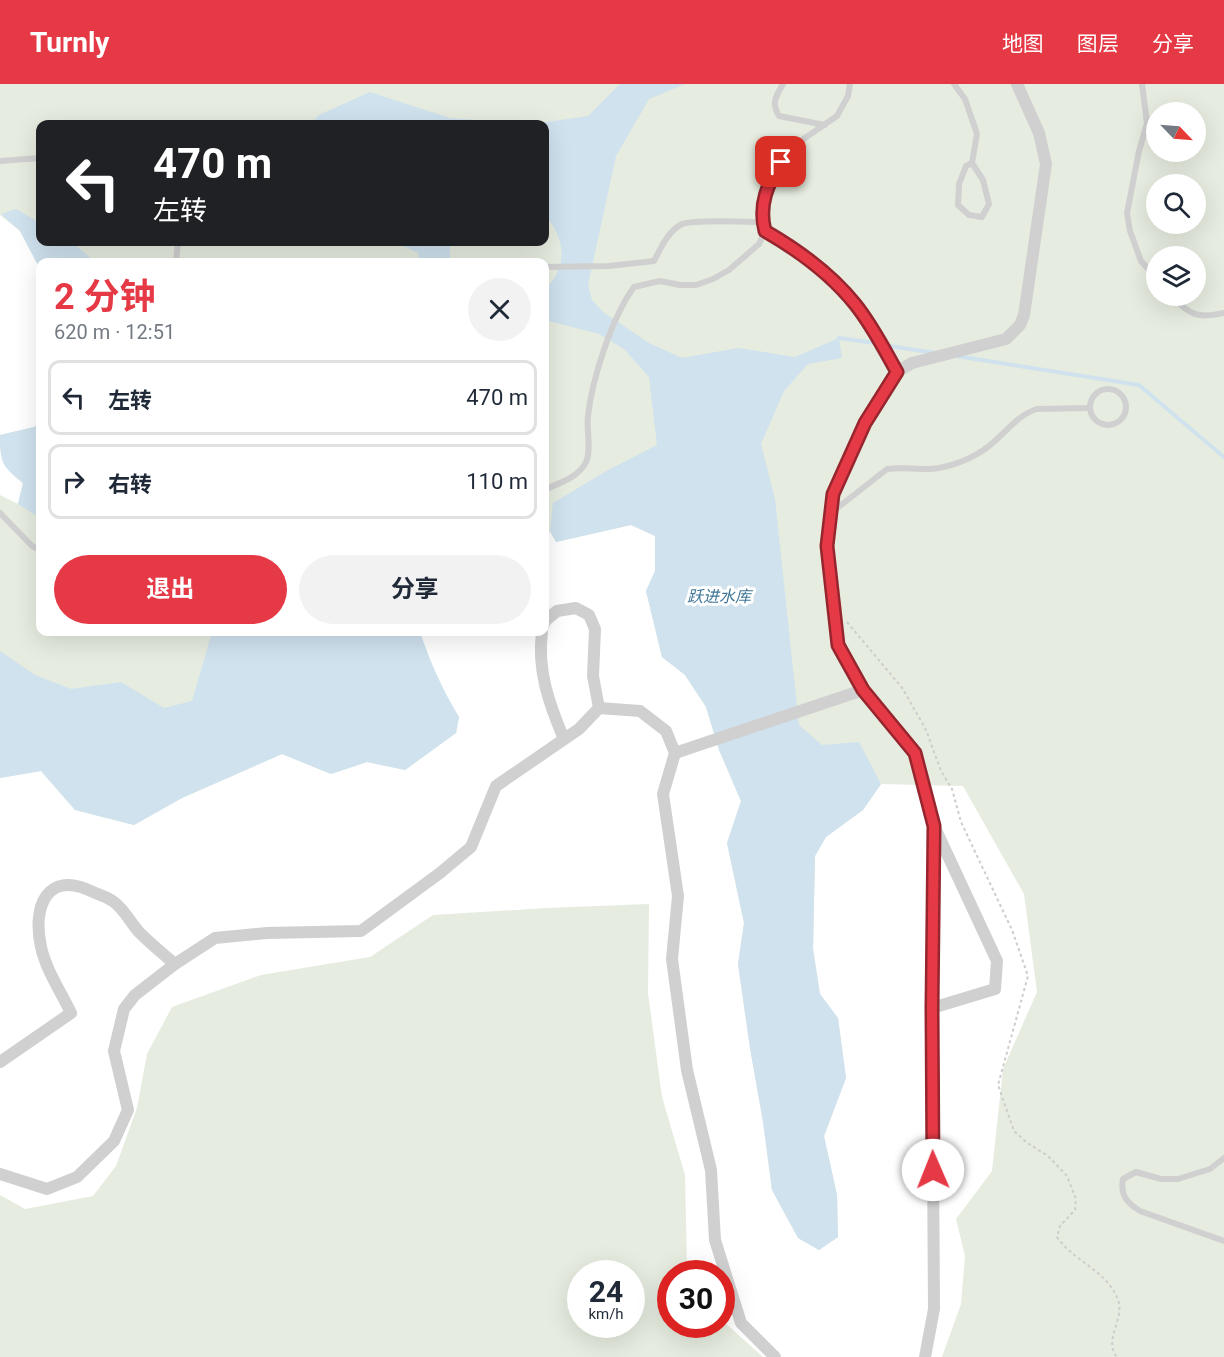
<!DOCTYPE html>
<html lang="zh">
<meta charset="utf-8">
<style>
:root{--surface:#fff;--page:#f2f2f3;--text:#1f2937;--muted:#747a83;--line:#e0e1e3;--accent:#e63946}
body{margin:0;font-family:Roboto,"Noto Sans SC",sans-serif;background:var(--page);color:var(--text);height:100vh;display:flex;flex-direction:column;font-size:22px;white-space:nowrap}
*{box-sizing:border-box;margin:0}
p{font-size:20px;color:var(--muted)}
.icon{flex:none;width:33px;height:33px;fill:none;stroke:currentColor;stroke-width:2;stroke-linecap:round;stroke-linejoin:round}
.map{position:relative;flex:1;overflow:hidden}
.side{position:absolute;left:36px;top:174px;width:513px;height:378px;display:flex;flex-direction:column;background:var(--surface);border-radius:12px;box-shadow:0 6px 24px #0002}
.side>*{flex:none}
.banner{position:absolute;left:36px;top:36px;width:513px;height:126px;border-radius:12px;box-shadow:0 6px 24px #0002;background:#202124;color:#fff;overflow:hidden}
.needle{width:39px;rotate:115deg}
.controls{position:absolute;left:1146px;top:18px;display:grid;gap:12px}
.controls a{display:grid;place-items:center;width:60px;height:60px;border-radius:50%;background:var(--surface);box-shadow:0 6px 24px #0002;font-size:30px}
.speed{position:absolute;left:567px;top:1176px;display:flex;gap:12px;font-size:30px;font-weight:700;text-align:center}
.speed>*{display:grid;place-content:center;width:78px;height:78px;border-radius:50%;background:var(--surface);box-shadow:0 6px 24px #0002;line-height:1}
.speed small{font-size:15px;font-weight:400}
.speed .limit{border:9px solid #d22;background:#fff;color:#111}
.pin{position:absolute;display:grid;place-items:center;width:51px;height:51px;color:#fff;margin:-26px;border-radius:12px;box-shadow:0 3px 9px #0006}
.me{position:absolute;width:66px;margin:-33px;rotate:359deg;stroke-linejoin:round;filter:drop-shadow(0 0 4px #0008)}
.turn{display:flex;align-items:center;gap:21px;height:126px;padding:0 18px;font-size:27px}
.turn .icon{width:78px;height:78px;stroke-width:2.5}
.turn b{display:block;font-size:42px;line-height:51px}
.round{display:grid;place-items:center;flex:none;width:63px;height:63px;border-radius:32px;background:var(--page)}
.overview{display:flex;align-items:center;justify-content:space-between;height:102px;padding:0 18px}
h1{font-size:36px;font-weight:700;line-height:45px;color:var(--accent)}
.action{display:flex;gap:12px;margin-top:auto;padding:12px 18px}
.action a{flex:1;height:69px;border-radius:36px;background:var(--accent);color:#fff;font-size:24px;font-weight:700;line-height:69px;text-align:center}
.action a+a{background:var(--page);color:var(--text)}
ul{padding:0;list-style:none}
li{display:flex;align-items:center;gap:18px;height:75px;margin:0 12px 9px;padding:0 6px;border:3px solid var(--line);border-radius:12px}
li div{flex:1}
li b{display:block;font-size:22px}
li em{font-style:normal}
header{display:flex;align-items:center;gap:36px;box-sizing:border-box;height:84px;padding:0 30px;background:var(--accent);color:#fff}
header strong{font-size:28px}
nav{display:flex;gap:33px;margin-inline-start:auto;font-size:21px}
.map>svg:first-child{display:block}
.green{fill:#e6ecdf;fill-rule:evenodd}
.water{fill:#cfe2ee}
.lines{fill:none;stroke-linecap:round;stroke-linejoin:round}
.stream{stroke:#cfe2ee;stroke-width:4}
.path{stroke:#cdcdcd;stroke-width:2;stroke-dasharray:3 3;stroke-linecap:butt}
.lane{stroke:#d0d0d0;stroke-width:6}
.street{stroke:#d0d0d0;stroke-width:12}
.route-casing{stroke:#96252e;stroke-width:15}
.route{stroke:#e63946;stroke-width:10}
.labels{text-anchor:middle;dominant-baseline:central;stroke-width:6;stroke-linejoin:round;paint-order:stroke}
.water-label{font-size:16px;font-style:italic;fill:#3f7597;stroke:#fff}
</style>
<header>
<strong>Turnly</strong>
<nav><a>地图</a><a>图层</a><a>分享</a></nav>
</header>
<div class="map">
<svg width="1224" height="1273" viewBox="0 0 1224 1273">
<rect width="100%" height="100%" fill="#fff"/>
<!-- green -->
<g class="green">
<path d="M0,0h1224v1273h-282l19,-53 4,-48 -9,-37 36,-48 11,-102 34,-77 -13,-98 -61,-108 -82,-2 -18,26 -37,27 -11,19 -2,93 7,45 18,24 8,60 -22,58 13,59 1,42 -19,13 -21,-12 -26,-48 -9,-68 -13,-74 -12,-84 6,-41 -17,-80 14,-42 -22,-51 -13,-43 -21,-32 -23,-18 -16,-66 9,-20v-35l-24,-11 -75,17 -6,-10 -5,2 -1,-272h-504v7l-20,-38 -20,-16zM1156,28h40v40h-40zM40,40h504v118h-504zM1156,100h40v40h-40zM1156,172h40v40h-40z"/>
<path d="M40,340v208h380c10,30 22,57 39,85l-3,16 -51,37 -38,-8 -36,12 -49,-20 -100,44 -48,27 -59,-15 -34,-39 -41,7v-283l18,9 5,-21c-20,-16 -23,-21 -23,-48l34,-8z"/>
<path d="M649,820l-1,89 14,104 23,78 2,92 4,6 -21,1v50h52v-4l41,37h-763v-162l25,14 68,-13 23,-30 21,-58 10,-54 25,-47 89,-32 109,-18 63,-42 114,-7zM580,1190h52v50h-52z"/>
</g>
<!-- water -->
<g class="water">
<path d="M620,0h65l-36,15 -33,57 -28,129 4,15 11,12 46,31 33,15 56,-10 57,9 44,-19 3,20 -34,6 -24,27 -23,53 14,55 24,226 23,20 37,-3 22,42 -18,26 -37,27 -11,19 -2,93 7,45 18,24 8,60 -22,58 13,59 1,42 -19,13 -21,-12 -26,-48 -9,-68 -13,-74 -12,-84 6,-41 -17,-80 14,-42 -22,-51 -13,-43 -21,-32 -23,-18 -16,-66 9,-20v-35l-24,-11 -75,17 -6,-11 3,-28 55,-33 49,-25 -8,-68 -25,-28 -25,-15 -54,-14v-31c24,-22 20,-51 0,-74l-1,-91h-11l55,-8z"/>
<polygon points="370,8 450,34 531,40 310,40 319,31"/>
<polygon points="16,125 40,139 40,158 72,158 95,178 40,178 40,185 20,147 1,130"/>
<polygon points="395,158 450,158 450,178 419,178 418,169"/>
<path d="M40,340v94l-22,-14 5,-21c-21,-17 -23,-20 -23,-48l34,-8z"/>
<path d="M212,548h208c10,30 22,57 39,85l-3,16 -51,37 -38,-8 -36,12 -49,-20 -100,44 -48,27 -59,-15 -34,-39 -41,7v-127l35,24 36,14 50,-7 43,26 28,-7z"/>
</g>
<g class="lines">
<!-- stream -->
<g class="stream">
<polyline points="839,254 875,259"/>
<polyline points="890,262 935,269"/>
<polyline points="956,272 1139,301 1224,373"/>
</g>
<!-- path -->
<path class="path" d="M847,538l56,67 23,41 15,41 11,18 9,33 51,108 7,20 9,26 -30,109 16,46 12,11 22,14 19,20 9,23 -1,11 -15,16 -3,11c17,25 50,33 61,63 7,19 -15,40 -1,57"/>
<!-- lane -->
<g class="lane">
<path d="M783,0c-7,12 -12,19 -4,32l46,9"/>
<polyline points="954,0 965,15 977,50 972,79 983,96 989,120 982,133 969,131 958,121 959,100 966,82 972,79"/>
<polyline points="1142,0 1147,39 1139,67 1127,129 1130,147 1141,177 1156,194"/>
<polyline points="0,77 40,74"/>
<path d="M765,147c33,19 66,43 90,73 17,21 29,45 42,68"/>
<polyline points="176,178 178,158"/>
<path d="M544,183l65,-1 45,-5c7,-13 14,-30 28,-37 13,-5 65,-2 81,-2"/>
<path d="M1172,212c17,19 26,23 52,17"/>
<circle cx="1108" cy="323" r="18"/>
<path d="M544,406c15,-7 34,-12 42,-28 6,-13 0,-32 2,-46 4,-37 24,-99 46,-129l26,-6 20,4h16l17,-6 16,-9 30,-26 6,-13 -3,-13v-13l7,-22 12,-21 18,-20 38,-26 11,-20 2,-12"/>
<polyline points="0,429 32,462 40,466"/>
<path d="M831,429l56,-44c13,-2 25,0 38,0 17,1 42,-8 57,-18 20,-12 32,-35 55,-42l53,-1"/>
<path d="M1224,1074l-14,11 -32,10h-17l-25,-7 -13,7c-3,16 4,24 17,32l84,30"/>
</g>
<!-- street -->
<g class="street">
<polyline points="544,540 546,536 557,527 576,524 589,531 595,545 593,592 599,624"/>
<path d="M542,548c-5,38 7,72 22,107"/>
<polyline points="675,669 863,606"/>
<polyline points="932,924 995,905 997,877 936,746"/>
<path d="M0,978l71,-49c-10,-21 -25,-43 -30,-66 -9,-40 6,-78 52,-55 7,3 15,5 21,10 11,8 17,22 26,31 11,11 23,21 35,31"/>
<polyline points="0,1090 47,1105 77,1093 114,1057 128,1026 114,967 124,925 135,911 175,880 215,854 267,849 361,847 440,789 471,763 496,702 579,645 599,624 640,627 666,647 675,669 663,710 678,812 672,875 687,986 711,1086 715,1156 741,1239 775,1273"/>
<polyline points="925,1273 934,1225 932,924 934,742 915,669 863,606 838,561 827,462 833,410 865,339 897,288 912,279 1006,255 1020,241 1024,231 1046,80 1039,49 1017,0"/>
</g>
</g>
<g class="lines">
<!-- route casing -->
<g class="route-casing">
<path id="route" d="M781,78c-13,22 -23,42 -16,69 33,19 66,43 90,73 17,21 29,45 42,68l-32,51 -32,71 -6,52 11,99 25,45 52,63 19,73 -2,182 1,162"/>
</g>
<!-- route -->
<use href="#route" class="route"/>
</g>
<g class="labels">
<!-- water labels -->
<g class="water-label">
<text x="719" y="512">跃进水库</text>
</g>
</g>
</svg>
<div class="controls">
<a><svg class="needle" viewBox="-14 -14 28 28"><path d="M0-13l5 13h-10z" fill="#e53935"/><path d="M0 13l5-13h-10z" fill="#747a83"/></svg></a>
<a><svg class="icon" aria-label="search" viewBox="0 0 24 24"><circle cx="10" cy="10" r="6"/><path d="M15 15l6 6"/></svg></a>
<a><svg class="icon" aria-label="layers" viewBox="0 0 24 24"><path d="M12 4l9 5-9 5-9-5zM3 14l9 5 9-5"/></svg></a>
</div>
<div class="speed"><div>24<small>km/h</small></div><div class="limit">30</div></div>
<div class="pin" style="left:781px;top:78px;background:#d93025"><svg class="icon" aria-label="arrive" viewBox="0 0 24 24"><path d="M6 21V4h12l-3 4 3 4H6"/></svg></div>
<svg class="me" style="left:933px;top:1086px" viewBox="-20 -20 40 40"><circle r="19" fill="#fff"/><path d="M0-13L10 11 0 6-10 11z" fill="#e63946"/></svg>
<div class="banner">
<div class="turn"><svg class="icon" aria-label="left" viewBox="0 0 24 24"><path d="M17 20v-9H6M10 6l-5 5 5 5"/></svg><div><b>470 m</b>左转</div></div>
</div>
<section class="side">
<div class="overview"><div><h1>2 分钟</h1><p>620 m · 12:51</p></div><a class="round"><svg class="icon" aria-label="close" viewBox="0 0 24 24"><path d="M6 6l12 12M18 6L6 18"/></svg></a></div>
<ul>
<li><svg class="icon" aria-label="left" viewBox="0 0 24 24"><path d="M17 20v-9H6M10 6l-5 5 5 5"/></svg><div><b>左转</b></div><em>470 m</em></li>
<li><svg class="icon" aria-label="right" viewBox="0 0 24 24"><path d="M7 20v-9h11M14 6l5 5-5 5"/></svg><div><b>右转</b></div><em>110 m</em></li>
</ul>
<div class="action"><a>退出</a><a>分享</a></div>
</section>
</div>
